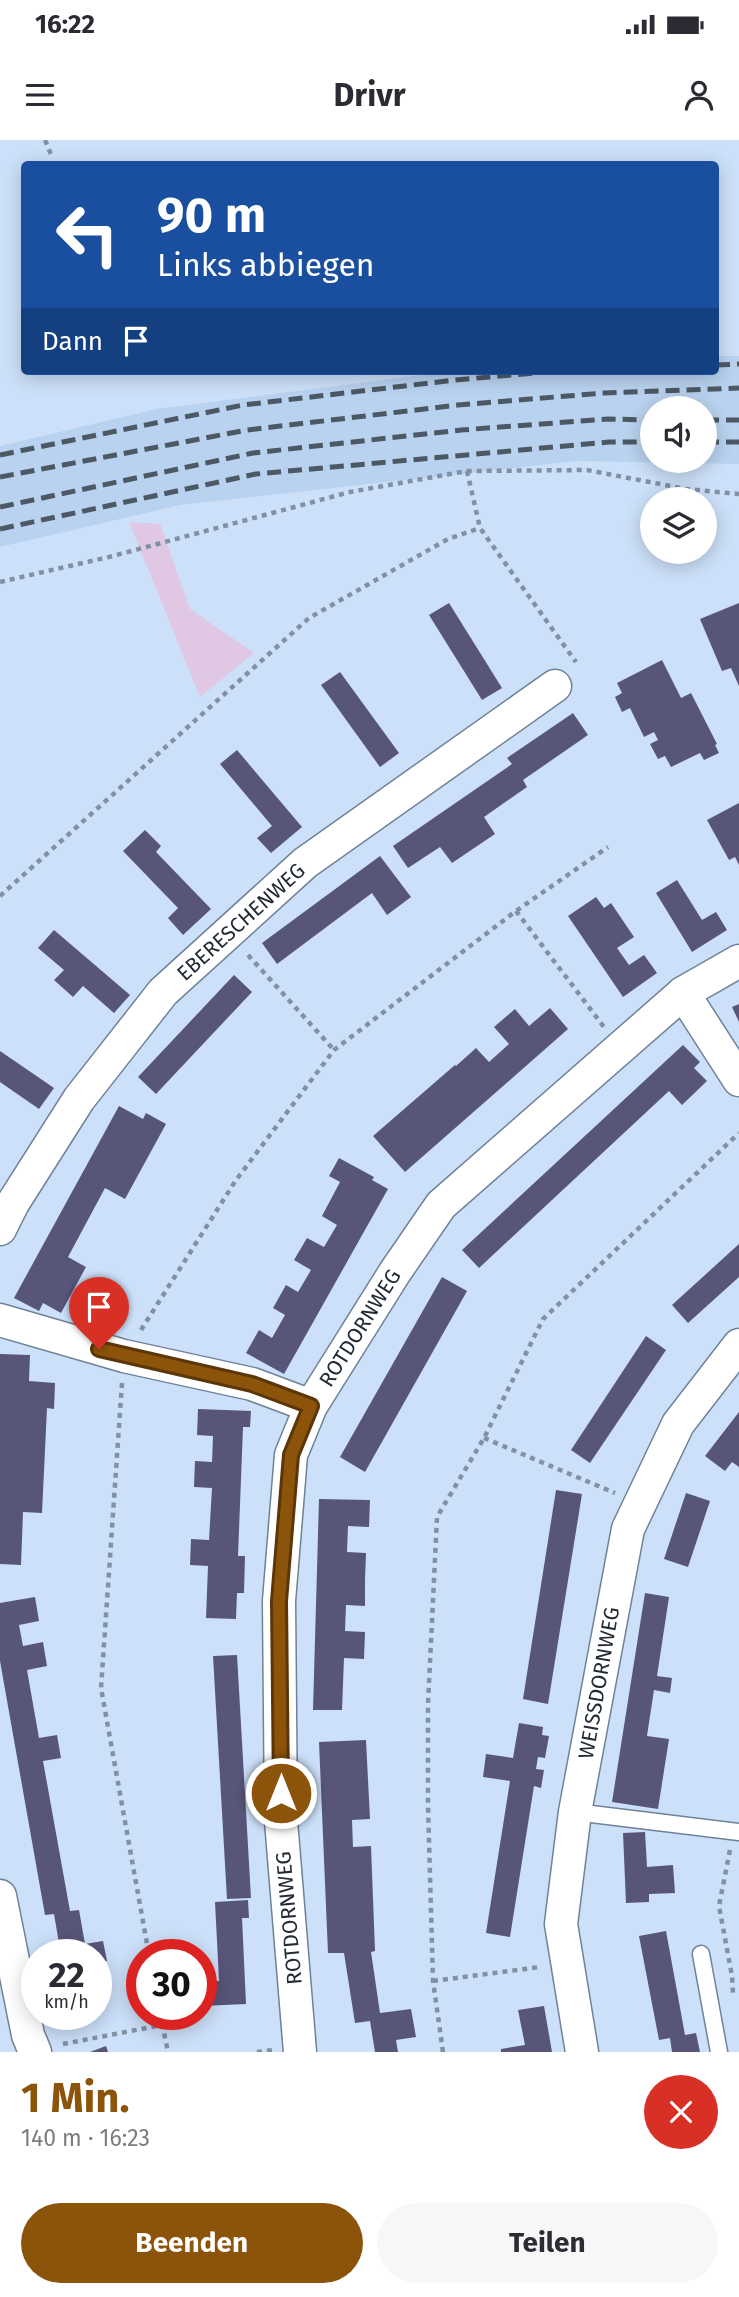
<!DOCTYPE html>
<html lang="de">
<meta charset="utf-8">
<style>
:root{--surface:#fff;--page:#f7f7f7;--text:#2b2b33;--muted:#7c7c81;--accent:#8c530b}
body{margin:0;font-family:"Fira Sans",sans-serif;background:var(--page);color:var(--text);height:100vh;display:flex;flex-direction:column;font-size:26px;white-space:nowrap}
*{box-sizing:border-box;margin:0}
p{font-size:23px;color:var(--muted)}
.icon{flex:none;width:38px;height:38px;fill:none;stroke:currentColor;stroke-width:2;stroke-linecap:round;stroke-linejoin:round}
.map{position:relative;height:1912px;overflow:hidden}
.side{display:flex;flex-direction:column;background:var(--surface);flex:1}
.side>*{flex:none}
.guide{position:absolute;left:21px;top:21px;width:698px;height:214px;border-radius:7px;box-shadow:0 4px 18px #0003;background:#1a4fa0;color:#fff;overflow:hidden}
.buttons{position:absolute;left:640px;top:256px;display:grid;gap:14px}
.buttons a{display:grid;place-items:center;width:77px;height:77px;border-radius:50%;background:var(--surface);box-shadow:0 4px 18px #0003;font-size:35px}
.speed{position:absolute;left:21px;top:1799px;display:flex;gap:14px;font-size:35px;font-weight:700;text-align:center}
.speed>*{display:grid;place-content:center;width:91px;height:91px;border-radius:50%;background:var(--surface);box-shadow:0 4px 18px #0003;line-height:1}
.speed small{font-size:18px;font-weight:400}
.speed .limit{border:10px solid #d22;background:#fff;color:#111}
.pin{position:absolute;display:grid;place-items:center;width:60px;height:60px;color:#fff;margin:-72px -30px;border-radius:50% 50% 50% 0;rotate:-45deg;box-shadow:0 0 7px #0007}
.pin .icon{rotate:45deg}
.me{position:absolute;width:77px;margin:-38px;rotate:0deg;stroke-linejoin:round;filter:drop-shadow(0 0 5px #0008)}
.turn{display:flex;align-items:center;gap:24px;height:147px;padding:0 21px;font-size:32px}
.turn .icon{width:91px;height:91px;stroke-width:2.5}
.turn b{display:block;font-size:49px;line-height:60px}
.then{display:flex;align-items:center;height:66px;padding:0 21px;background:#0003;gap:14px;font-size:26px}
.round{display:grid;place-items:center;flex:none;width:74px;height:74px;border-radius:37px;background:var(--page)}
.summary{display:flex;align-items:center;justify-content:space-between;height:119px;padding:0 21px}
h1{font-size:42px;font-weight:700;line-height:52px;color:var(--accent)}
.primary-button{display:flex;gap:14px;margin-top:auto;padding:14px 21px}
.primary-button a{flex:1;height:80px;border-radius:42px;background:var(--accent);color:#fff;font-size:28px;font-weight:700;line-height:80px;text-align:center}
.primary-button a+a{background:var(--page);color:var(--text)}
.status{display:flex;justify-content:space-between;align-items:center;height:49px;padding:0 35px;background:var(--surface);direction:ltr}
.status svg{height:19px;fill:currentColor}
header{display:flex;justify-content:space-between;align-items:center;height:91px;padding:0 21px;background:var(--surface);font-size:32px;font-weight:700}
.map>svg:first-child{display:block}
.built{fill:#b9d2ef;fill-rule:evenodd}
.green{fill:#e0c7e4}
.building{fill:#58557b}
.lines{fill:none;stroke-linecap:round;stroke-linejoin:round}
.service-casing{stroke:#6f8298;stroke-width:19}
.minor-casing{stroke:#6f8298;stroke-width:35}
.path{stroke:#8190a2;stroke-width:4.5;stroke-dasharray:5 5;stroke-linecap:butt}
.service{stroke:#fff;stroke-width:16}
.minor{stroke:#fff;stroke-width:32}
.rail{stroke:#4d5865;stroke-width:5;stroke-dasharray:14 7;stroke-linecap:butt}
.route-casing{stroke:#5b3607;stroke-width:18}
.route{stroke:#8c530b;stroke-width:12}
.labels{text-anchor:middle;dominant-baseline:central;stroke-width:7;stroke-linejoin:round;paint-order:stroke}
.street-label{font-size:21px;fill:#222a33;stroke:#fff}
</style>
<div class="status"><b>16:22</b><svg viewBox="0 0 49 12"><path d="M0 12V9h3v3zM5 12V6h3v6zM10 12V3h3v9zM15 12V0h3v12zM26 1h20v11H26zM47 4h2v5h-2z"/></svg></div>
<header><svg class="icon" aria-label="menu" viewBox="0 0 24 24"><path d="M4 6h16M4 12h16M4 18h16"/></svg>Drivr<svg class="icon" aria-label="person" viewBox="0 0 24 24"><circle cx="12" cy="8" r="4"/><path d="M4 21q1-7 8-7t8 7"/></svg></header>
<div class="map">
<svg width="739" height="1912" viewBox="0 0 739 1912">
<rect width="100%" height="100%" fill="#cce0f9"/>
<!-- built -->
<path class="built" d="M716,216h23v108l-162,-3 -397,44 -180,42v-101l157,-37 296,-38h263zM653,268h52v52h-52z"/>
<!-- green -->
<polygon class="green" points="129,382 160,384 190,469 254,513 200,557"/>
<!-- building -->
<g class="building">
<polygon points="449,463 502,548 482,560 429,475"/>
<polygon points="739,463 739,546 731,528 722,531 700,479"/>
<polygon points="662,520 681,558 691,553 717,604 715,605 719,613 704,620 700,613 671,627 665,616 658,619 650,604 658,600 654,592 644,597 630,568 622,572 615,557 622,553 617,543"/>
<polygon points="340,532 399,613 380,627 321,545"/>
<polygon points="573,573 588,595 523,640 527,647 484,677 495,694 452,723 440,707 408,728 393,706 512,624 507,618"/>
<polygon points="237,610 302,687 271,713 257,698 272,686 220,624"/>
<polygon points="739,663 739,725 735,717 729,720 707,680"/>
<polygon points="145,690 161,706 156,712 211,769 183,795 168,778 178,768 123,711"/>
<polygon points="380,716 411,757 387,775 372,753 277,824 262,803"/>
<polygon points="677,740 702,780 716,772 727,790 692,812 656,753"/>
<polygon points="596,757 604,768 611,763 634,797 617,808 629,825 644,815 657,833 623,857 568,776"/>
<polygon points="54,790 130,855 114,873 83,846 73,857 54,840 64,830 38,808"/>
<polygon points="234,835 252,852 156,954 138,937"/>
<polygon points="739,864 739,882 732,867"/>
<polygon points="550,868 568,889 405,1032 373,996 455,925 456,926 476,908 489,922 509,904 494,887 515,869 529,886"/>
<polygon points="683,905 700,922 694,928 707,941 682,965 669,951 479,1128 462,1110"/>
<polygon points="0,911 54,948 39,969 0,942"/>
<polygon points="119,966 143,979 146,973 166,984 125,1059 105,1048 68,1117 86,1127 61,1173 43,1163 39,1171 14,1158"/>
<polygon points="339,1018 374,1037 372,1040 388,1049 284,1234 246,1213 259,1190 272,1198 285,1175 273,1168 286,1145 298,1152 311,1130 294,1120 307,1098 324,1107 337,1085 322,1076 340,1042 329,1036"/>
<polygon points="739,1104 739,1137 688,1183 672,1165"/>
<polygon points="442,1137 467,1151 365,1332 340,1317"/>
<polygon points="646,1196 666,1210 590,1323 571,1310"/>
<polygon points="0,1214 30,1215 29,1241 55,1243 54,1269 47,1268 42,1373 23,1372 21,1425 0,1424"/>
<polygon points="198,1269 251,1271 250,1287 243,1287 238,1416 245,1416 244,1453 237,1453 236,1479 206,1478 208,1426 190,1425 191,1399 209,1400 212,1348 194,1347 195,1321 212,1322 213,1296 197,1295"/>
<polygon points="739,1272 739,1327 732,1322 725,1331 705,1316"/>
<polygon points="556,1350 582,1354 548,1564 523,1559"/>
<polygon points="686,1353 710,1361 688,1427 664,1419"/>
<polygon points="319,1359 370,1360 369,1387 348,1386 347,1412 366,1413 365,1440 365,1466 346,1465 345,1491 365,1492 364,1519 344,1518 342,1570 313,1570"/>
<polygon points="645,1453 669,1457 657,1536 672,1538 670,1553 654,1550 647,1596 669,1599 658,1669 612,1662"/>
<polygon points="35,1457 39,1481 19,1485 23,1506 43,1502 47,1526 27,1530 39,1598 57,1595 61,1618 43,1621 70,1771 79,1770 85,1804 103,1801 107,1821 96,1823 96,1815 61,1815 54,1774 45,1775 0,1521 0,1463"/>
<polygon points="237,1515 251,1758 227,1759 213,1516"/>
<polygon points="519,1583 543,1587 542,1595 549,1596 545,1618 538,1617 536,1629 544,1630 541,1648 534,1646 510,1797 486,1793 510,1641 483,1637 486,1614 513,1618"/>
<polygon points="366,1600 370,1679 352,1680 353,1707 371,1706 375,1811 371,1812 380,1873 411,1869 416,1897 396,1900 398,1912 375,1912 370,1881 355,1883 344,1813 328,1813 319,1602"/>
<polygon points="645,1692 647,1727 673,1725 675,1753 649,1754 649,1762 626,1763 623,1693"/>
<polygon points="248,1760 249,1778 242,1778 246,1864 202,1866 201,1842 219,1841 215,1762"/>
<polygon points="666,1791 685,1895 696,1893 700,1912 672,1912 670,1898 659,1900 639,1796"/>
<polygon points="544,1866 552,1912 501,1912 501,1909 525,1905 518,1870"/>
<polygon points="106,1906 108,1912 90,1912"/>
</g>
<g class="lines">
<!-- service casing -->
<g class="service-casing">
<g id="service">
<polyline points="575,1672 739,1692"/>
<polyline points="701,1814 719,1912"/>
</g>
</g>
<!-- minor casing -->
<g class="minor-casing">
<g id="minor">
<polyline points="683,853 739,940"/>
<polyline points="0,1089 13,1063 79,959 163,852 305,723 555,546"/>
<polyline points="0,1180 124,1216 252,1244 311,1266"/>
<polyline points="0,1756 28,1895 35,1912"/>
<polyline points="300,1912 281,1681 279,1461 291,1315 311,1266 395,1132 441,1065 683,853 739,821"/>
<polyline points="582,1912 561,1784 575,1672 628,1389 678,1284 739,1205"/>
</g>
</g>
<!-- path -->
<g class="path">
<polyline points="45,0 52,17"/>
<polyline points="467,331 480,388 576,522"/>
<polyline points="0,442 113,416 350,352 467,331 587,330 686,349 739,354"/>
<polyline points="0,756 309,478 448,399 480,388"/>
<polyline points="516,771 604,887"/>
<polyline points="248,815 334,910"/>
<polyline points="141,1190 236,1040 334,910 516,771 608,707"/>
<polyline points="122,1243 101,1548 149,1815"/>
<polyline points="484,1298 615,1353"/>
<polyline points="730,1710 719,1766 732,1836 733,1853"/>
<polyline points="433,1841 540,1827"/>
<polyline points="160,1874 168,1912"/>
<polyline points="63,1904 162,1885"/>
<polyline points="257,1912 273,1910"/>
<polyline points="443,1912 433,1841 428,1665 428,1564 437,1377 484,1298 543,1179 739,993"/>
</g>
<!-- service -->
<use href="#service" class="service"/>
<!-- minor -->
<use href="#minor" class="minor"/>
<!-- rail -->
<g class="rail">
<polyline points="716,225 739,224"/>
<polyline points="705,280 739,280"/>
<polyline points="705,302 739,302"/>
<polyline points="0,315 243,265 455,240 557,231"/>
<polyline points="0,337 247,290 458,265 604,253 739,248"/>
<polyline points="0,367 253,313 461,290 608,279 653,280"/>
<polyline points="0,389 256,334 609,302 653,302"/>
</g>
</g>
<g class="lines">
<!-- route casing -->
<g class="route-casing">
<polyline id="route" points="99,1209 252,1244 311,1266 291,1315 279,1461 281,1653"/>
</g>
<!-- route -->
<use href="#route" class="route"/>
</g>
<g class="labels">
<!-- street labels -->
<g class="street-label">
<text transform="translate(241 782) rotate(-42)">EBERESCHENWEG</text>
<text transform="translate(360 1188) rotate(-58)">ROTDORNWEG</text>
<text transform="translate(599 1543) rotate(-80)">WEISSDORNWEG</text>
<text transform="translate(289 1778) rotate(-95)">ROTDORNWEG</text>
</g>
</g>
</svg>
<div class="buttons">
<a><svg class="icon" aria-label="sound" viewBox="0 0 24 24"><path d="M4 9h4l5-4v14l-5-4H4zM17 9q2 3 0 6"/></svg></a>
<a><svg class="icon" aria-label="layers" viewBox="0 0 24 24"><path d="M12 4l9 5-9 5-9-5zM3 14l9 5 9-5"/></svg></a>
</div>
<div class="speed"><div>22<small>km/h</small></div><div class="limit">30</div></div>
<div class="pin" style="left:99px;top:1209px;background:#d93025"><svg class="icon" aria-label="arrive" viewBox="0 0 24 24"><path d="M6 21V4h12l-3 4 3 4H6"/></svg></div>
<svg class="me" style="left:281px;top:1653px" viewBox="-20 -20 40 40"><circle r="17" fill="#8c530b" stroke="#fff" stroke-width="3"/><path d="M0-11L8 9 0 5-8 9z" fill="#fff"/></svg>
<div class="guide">
<div class="turn"><svg class="icon" aria-label="left" viewBox="0 0 24 24"><path d="M17 20v-9H6M10 6l-5 5 5 5"/></svg><div><b>90 m</b>Links abbiegen</div></div>
<div class="then">Dann<svg class="icon" aria-label="arrive" viewBox="0 0 24 24"><path d="M6 21V4h12l-3 4 3 4H6"/></svg></div>
</div>
</div>
<section class="side">
<div class="summary"><div><h1>1 Min.</h1><p>140 m · 16:23</p></div><a class="round" style="background:#d93025;color:#fff"><svg class="icon" aria-label="close" viewBox="0 0 24 24"><path d="M6 6l12 12M18 6L6 18"/></svg></a></div>
<div class="primary-button"><a>Beenden</a><a>Teilen</a></div>
</section>
